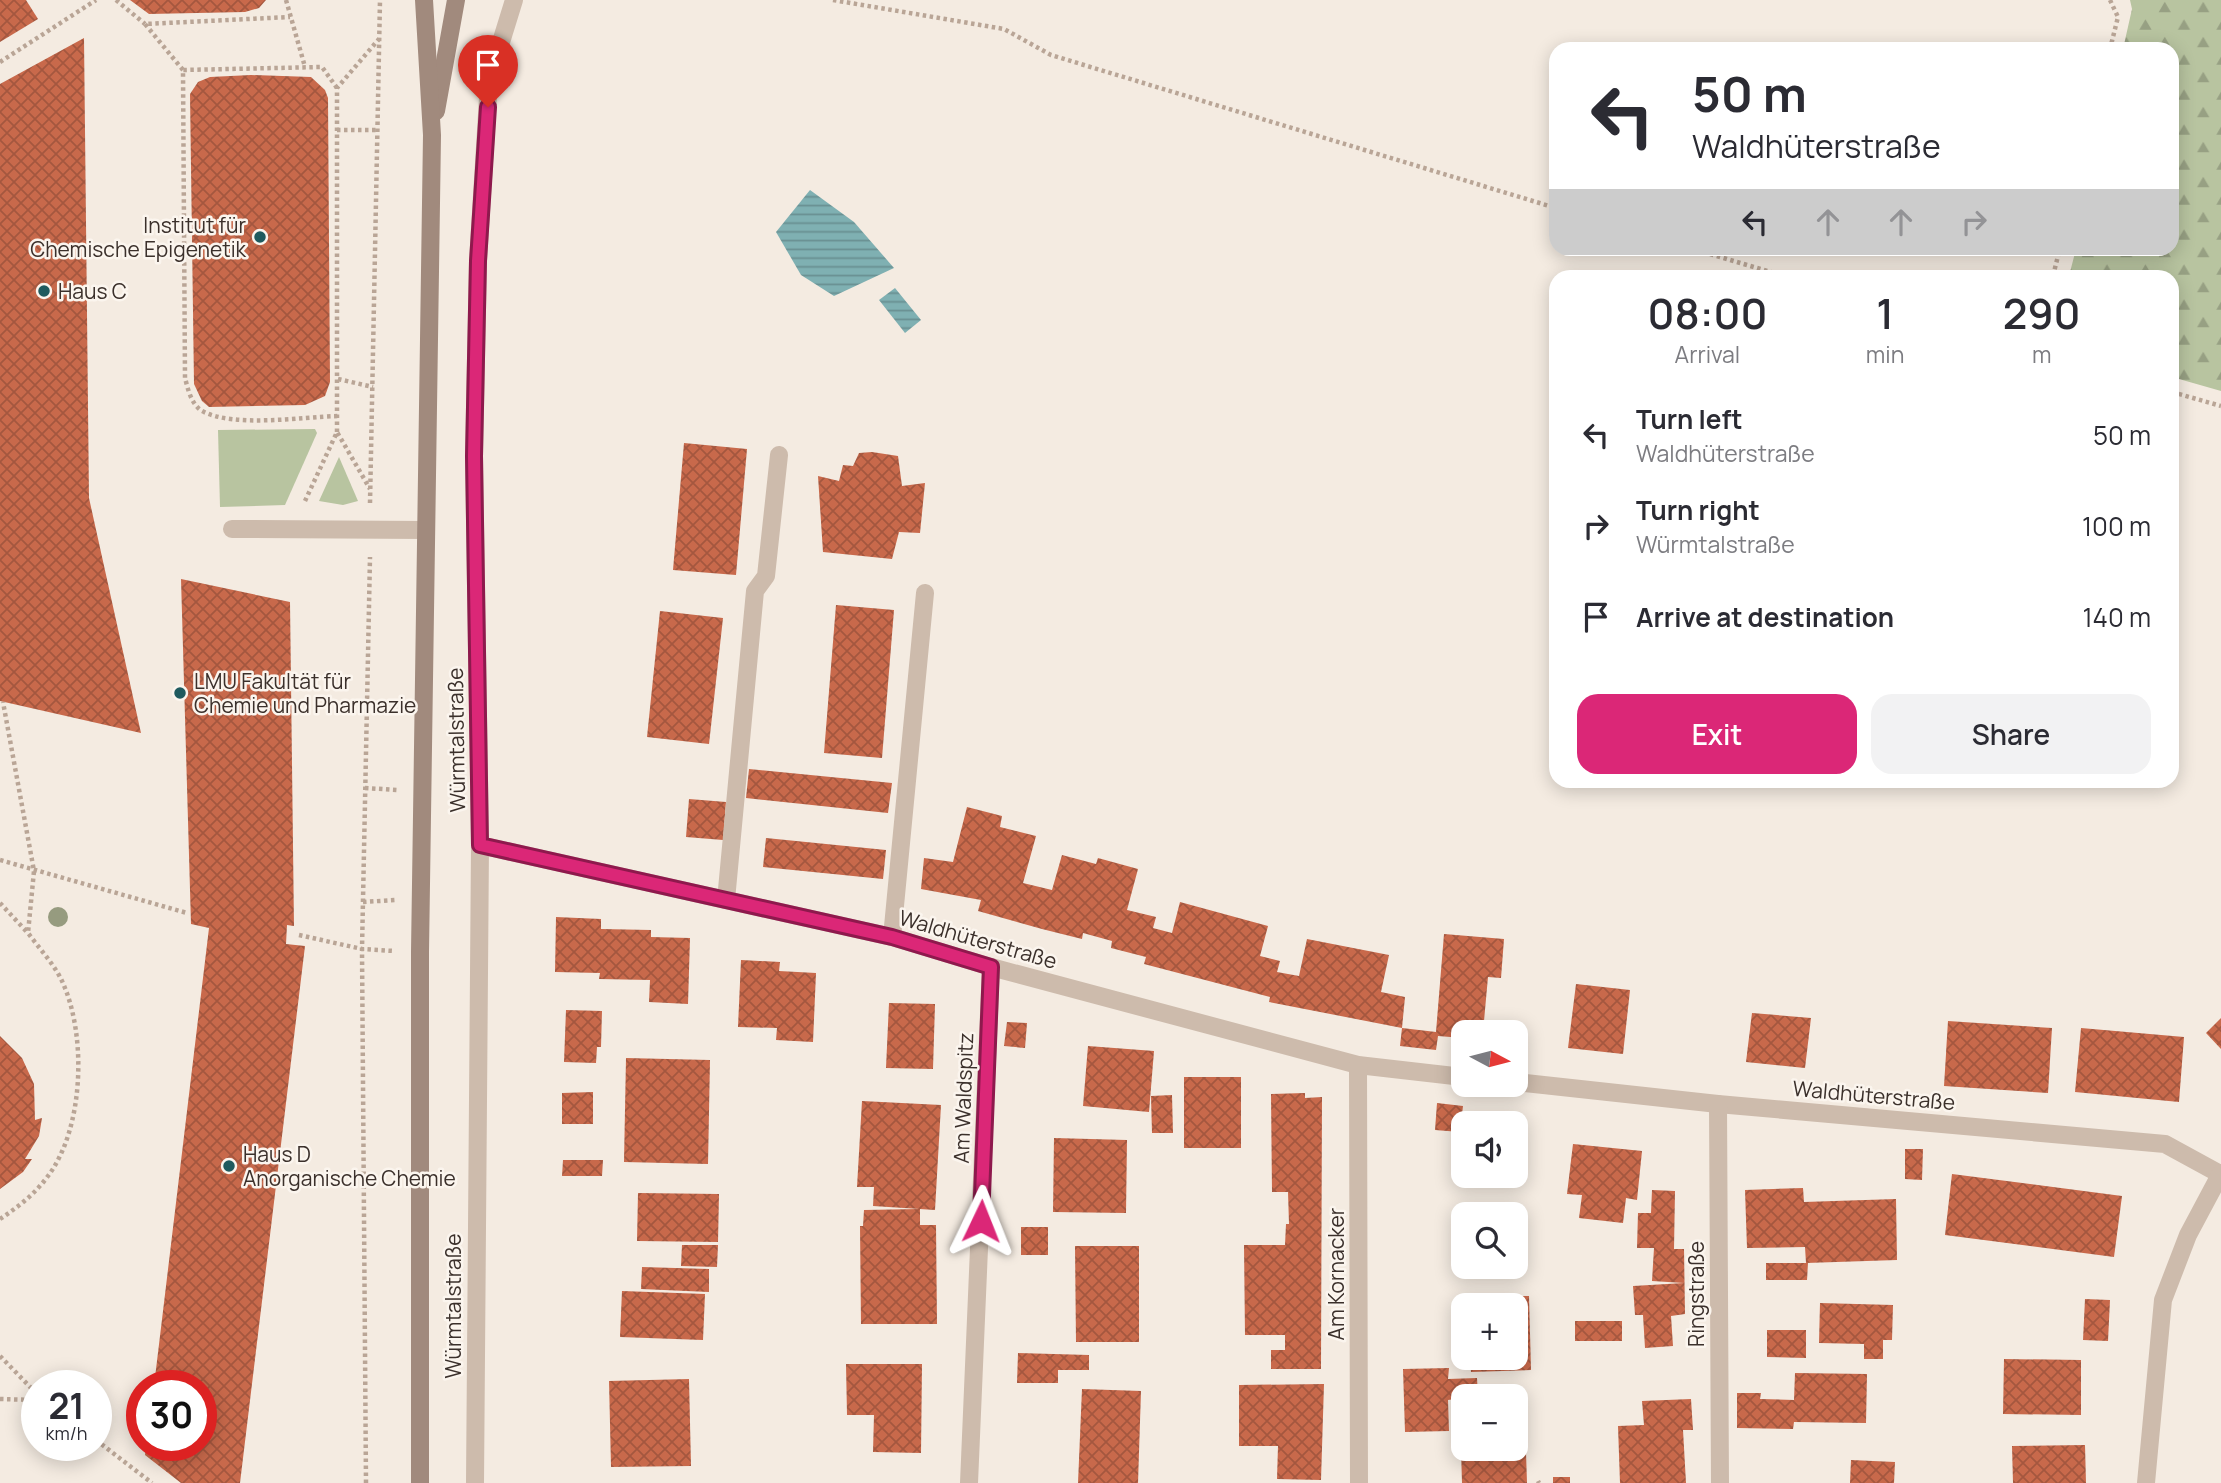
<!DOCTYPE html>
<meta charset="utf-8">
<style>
:root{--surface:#fff;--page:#f2f2f3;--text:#2b2b33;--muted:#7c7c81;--accent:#db2777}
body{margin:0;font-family:Manrope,sans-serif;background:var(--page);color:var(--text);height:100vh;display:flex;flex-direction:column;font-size:26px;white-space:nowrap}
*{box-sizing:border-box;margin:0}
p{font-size:23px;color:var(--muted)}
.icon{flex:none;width:38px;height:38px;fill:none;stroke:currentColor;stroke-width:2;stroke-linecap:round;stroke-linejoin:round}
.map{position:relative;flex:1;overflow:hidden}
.sheet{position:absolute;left:1549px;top:270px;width:630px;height:518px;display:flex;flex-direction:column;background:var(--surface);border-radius:21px;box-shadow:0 4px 18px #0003}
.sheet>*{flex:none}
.guide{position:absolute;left:1549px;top:42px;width:630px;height:214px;border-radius:21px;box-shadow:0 4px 18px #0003;background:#fff;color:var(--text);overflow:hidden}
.needle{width:46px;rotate:97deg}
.controls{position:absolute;left:1451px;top:1020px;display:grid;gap:14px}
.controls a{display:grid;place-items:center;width:77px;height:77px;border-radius:14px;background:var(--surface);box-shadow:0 4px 18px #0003;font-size:35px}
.speed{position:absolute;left:21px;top:1370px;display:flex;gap:14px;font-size:35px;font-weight:700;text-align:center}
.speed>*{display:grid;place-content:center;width:91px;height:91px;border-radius:50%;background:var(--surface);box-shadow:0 4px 18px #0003;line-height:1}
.speed small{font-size:18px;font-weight:400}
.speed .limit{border:10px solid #d22;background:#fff;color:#111}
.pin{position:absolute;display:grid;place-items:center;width:60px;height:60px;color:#fff;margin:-72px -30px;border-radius:50% 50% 50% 0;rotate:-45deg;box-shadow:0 0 7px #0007}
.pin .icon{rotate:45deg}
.me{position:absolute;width:77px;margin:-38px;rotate:2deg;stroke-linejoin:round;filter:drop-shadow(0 0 5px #0008)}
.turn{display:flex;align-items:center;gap:24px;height:147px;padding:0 28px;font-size:32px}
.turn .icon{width:91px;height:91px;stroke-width:2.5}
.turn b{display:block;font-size:49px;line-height:60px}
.lanes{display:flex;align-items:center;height:66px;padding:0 28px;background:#0003;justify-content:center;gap:35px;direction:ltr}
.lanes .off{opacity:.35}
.eta{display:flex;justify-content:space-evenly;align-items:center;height:119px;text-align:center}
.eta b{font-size:42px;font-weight:600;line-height:49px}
.cta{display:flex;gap:14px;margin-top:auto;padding:14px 28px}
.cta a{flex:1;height:80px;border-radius:21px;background:var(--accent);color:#fff;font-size:28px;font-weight:600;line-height:80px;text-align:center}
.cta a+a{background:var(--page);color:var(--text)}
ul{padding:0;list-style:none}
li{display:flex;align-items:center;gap:21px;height:91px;padding:0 28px}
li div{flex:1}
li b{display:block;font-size:26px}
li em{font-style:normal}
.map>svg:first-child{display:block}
.green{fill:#b8c4a0}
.forest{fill:url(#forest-firs)}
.water{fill:url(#water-rules)}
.building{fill:url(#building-cross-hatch)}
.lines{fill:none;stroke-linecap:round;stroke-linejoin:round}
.path{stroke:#b9a596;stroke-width:4.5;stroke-dasharray:3.5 3.5;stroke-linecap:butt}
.service{stroke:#cdbbac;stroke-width:18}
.minor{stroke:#cdbbac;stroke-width:18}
.secondary{stroke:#a18a7d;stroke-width:18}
.tree{fill:#969b7f}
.route-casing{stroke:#8e194d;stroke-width:18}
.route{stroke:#db2777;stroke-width:12}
.poi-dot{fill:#1f5a5e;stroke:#fbf5ee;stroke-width:2.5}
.labels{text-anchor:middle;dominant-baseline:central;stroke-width:5;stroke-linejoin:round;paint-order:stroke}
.poi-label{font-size:21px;fill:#3b302b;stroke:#fbf5ee;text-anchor:start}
.street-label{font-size:21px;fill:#3b302b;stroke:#fbf5ee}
</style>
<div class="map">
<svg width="2221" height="1483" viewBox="0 0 2221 1483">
<defs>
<pattern id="forest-firs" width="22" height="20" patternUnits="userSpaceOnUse" patternTransform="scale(1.75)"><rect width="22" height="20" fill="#b8c4a0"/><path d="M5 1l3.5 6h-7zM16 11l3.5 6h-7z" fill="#97a083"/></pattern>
<pattern id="water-rules" width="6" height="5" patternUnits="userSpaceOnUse" patternTransform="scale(1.75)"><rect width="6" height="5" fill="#7fb0b2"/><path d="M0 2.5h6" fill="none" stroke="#699091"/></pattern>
<pattern id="building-cross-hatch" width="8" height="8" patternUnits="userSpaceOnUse" patternTransform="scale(1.75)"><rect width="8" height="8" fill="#c8694b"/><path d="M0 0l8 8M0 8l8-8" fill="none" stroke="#a4573f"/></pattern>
</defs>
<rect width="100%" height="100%" fill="#f4ebe1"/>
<!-- green -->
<g class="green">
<polygon points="315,429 317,433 285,505 220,507 218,430"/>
<polygon points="339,457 358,501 343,505 319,501"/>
</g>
<!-- forest -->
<polygon class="forest" points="2130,0 2221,0 2221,391 2172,377 2172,276 2069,276 2076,249 2172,248 2172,49 2123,49 2132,9"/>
<!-- water -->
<g class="water">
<polygon points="810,190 854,222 894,268 834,296 801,275 776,232"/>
<polygon points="895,288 921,320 905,333 879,300"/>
</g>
<!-- building -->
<g class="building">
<polygon points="0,0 26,0 38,19 0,42"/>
<polygon points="130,0 266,0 259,8 245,12 149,14"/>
<polygon points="84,38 89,498 141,733 0,701 0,84"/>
<polygon points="251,75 311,77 325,90 328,98 330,382 325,396 305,405 209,407 202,401 194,384 190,94 198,82 210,77"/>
<polygon points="684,443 747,449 736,575 673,570"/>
<polygon points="872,452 898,456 902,486 925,483 920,533 899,532 892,559 823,552 818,476 839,481 843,465 853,466 859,453"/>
<polygon points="181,579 290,602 294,926 287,925 286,944 305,946 240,1483 181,1483 145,1455 146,1446 201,1446 201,1386 154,1386 209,928 191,924"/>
<polygon points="836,605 894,610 882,758 824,753"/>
<polygon points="660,611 723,618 709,744 647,737"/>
<polygon points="749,769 892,783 888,813 746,798"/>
<polygon points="689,799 726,802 723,840 686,837"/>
<polygon points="967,807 1002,816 1000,827 1036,836 1023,883 1052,890 1062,855 1096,864 1098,858 1138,869 1127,910 1156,917 1153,928 1172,933 1180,902 1268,926 1260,956 1280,961 1277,972 1299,976 1307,939 1389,955 1381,992 1405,997 1402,1028 1269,1002 1270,997 1144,964 1146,957 1111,948 1112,941 1083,933 1082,939 1042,929 978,911 981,900 921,889 924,858 953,862"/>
<polygon points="766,838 886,850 883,879 763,867"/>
<polygon points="556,917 601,919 601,929 651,930 651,937 690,938 688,1004 649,1002 650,980 599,979 600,973 555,972"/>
<polygon points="1444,934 1504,939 1501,978 1488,977 1483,1032 1463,1032 1463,1038 1438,1036 1436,1050 1400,1046 1402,1028 1436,1032"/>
<polygon points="741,960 780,962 779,971 816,973 813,1042 776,1040 777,1028 738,1027"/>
<polygon points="1576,984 1630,990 1623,1054 1568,1048"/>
<polygon points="889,1003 935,1004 933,1069 886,1068"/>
<polygon points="566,1010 602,1011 601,1047 597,1047 596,1063 564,1062"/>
<polygon points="1752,1013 1811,1018 1805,1068 1746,1062"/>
<polygon points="2221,1018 2221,1049 2206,1033"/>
<polygon points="1948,1021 2052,1028 2048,1093 1944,1086"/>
<polygon points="1007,1022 1027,1023 1025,1048 1004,1046"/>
<polygon points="2081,1028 2184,1037 2179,1102 2075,1092"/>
<polygon points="0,1036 22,1058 34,1084 35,1120 42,1118 39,1136 25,1159 32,1159 23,1172 0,1189"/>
<polygon points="1088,1046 1154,1051 1149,1112 1083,1106"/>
<polygon points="626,1058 710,1060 708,1164 624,1162"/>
<rect x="1184" y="1077" width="57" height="71"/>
<polygon points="593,1092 593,1124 562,1124 562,1093"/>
<polygon points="1305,1093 1305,1098 1322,1097 1321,1369 1271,1369 1271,1350 1285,1350 1285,1335 1245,1335 1244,1245 1285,1245 1286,1224 1289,1224 1288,1192 1272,1192 1271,1094"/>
<polygon points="1172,1095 1173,1133 1152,1133 1151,1096"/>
<polygon points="862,1101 941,1105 935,1210 873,1206 874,1187 857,1187"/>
<polygon points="1437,1103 1463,1106 1460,1132 1435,1130"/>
<polygon points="1054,1138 1127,1140 1126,1213 1053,1212"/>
<polygon points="1573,1144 1642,1151 1637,1200 1626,1198 1623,1223 1579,1218 1582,1195 1567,1194"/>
<polygon points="1905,1149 1923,1149 1922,1180 1905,1179"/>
<polygon points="563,1160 603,1160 602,1176 562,1176"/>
<polygon points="1952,1174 2122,1196 2114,1257 1945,1235"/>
<polygon points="1803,1188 1804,1202 1896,1199 1897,1260 1806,1263 1805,1247 1747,1248 1745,1190"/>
<polygon points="1652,1190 1675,1191 1674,1249 1684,1249 1685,1314 1671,1316 1673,1346 1645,1348 1643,1315 1635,1315 1633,1286 1684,1283 1652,1281 1654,1248 1637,1248 1638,1213 1651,1213"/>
<polygon points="638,1193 719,1194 718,1242 637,1241"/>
<polygon points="920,1209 920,1225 936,1225 937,1324 861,1324 860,1226 863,1226 864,1210"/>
<rect x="1021" y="1227" width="27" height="28"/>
<polygon points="682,1245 718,1245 717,1267 681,1266"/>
<polygon points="1075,1246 1139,1246 1139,1342 1076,1342"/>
<polygon points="1766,1263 1808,1263 1807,1280 1766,1280"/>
<polygon points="642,1267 709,1269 709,1292 641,1289"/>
<polygon points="622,1291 705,1294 703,1340 620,1337"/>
<polygon points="1529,1296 1531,1370 1471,1372 1470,1358 1516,1358 1516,1306 1469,1306 1468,1297"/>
<polygon points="2085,1299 2110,1300 2108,1341 2083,1340"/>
<polygon points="1820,1303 1893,1305 1892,1340 1883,1340 1883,1359 1864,1359 1864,1344 1819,1343"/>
<rect x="1575" y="1321" width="47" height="20"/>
<polygon points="1767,1330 1806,1330 1806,1358 1767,1357"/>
<polygon points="1018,1353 1089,1355 1089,1370 1058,1370 1058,1383 1017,1383"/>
<polygon points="2004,1359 2081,1360 2081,1415 2003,1414"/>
<polygon points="846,1364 922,1364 921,1453 873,1452 874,1415 847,1415"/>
<polygon points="1449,1368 1448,1379 1477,1378 1478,1396 1448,1400 1449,1431 1405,1432 1403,1369"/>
<polygon points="1795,1373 1867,1374 1866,1423 1794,1422 1793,1429 1737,1428 1737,1393 1761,1393 1760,1399 1794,1400"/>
<polygon points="689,1379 691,1466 611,1467 609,1381"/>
<polygon points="1324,1384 1321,1480 1277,1479 1278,1446 1239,1446 1239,1385"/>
<polygon points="1082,1389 1141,1391 1138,1483 1078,1483"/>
<polygon points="1691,1399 1693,1430 1683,1430 1686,1483 1620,1483 1618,1426 1644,1425 1642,1401"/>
<polygon points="1525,1422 1527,1483 1462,1483 1461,1449 1516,1449 1516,1423"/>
<polygon points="2085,1445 2086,1483 2013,1483 2012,1446"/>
<polygon points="1851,1460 1895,1462 1894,1483 1850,1483"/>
<rect x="1553" y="1477" width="17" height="6"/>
</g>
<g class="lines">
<!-- path -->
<g class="path">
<polyline points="116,0 145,24"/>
<polyline points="286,0 305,67"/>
<polyline points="833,0 1004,29 1051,55 1556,208"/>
<polyline points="2110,0 2118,17 2110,49"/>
<polyline points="0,62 96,0"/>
<polyline points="183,70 145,24 290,17"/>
<path d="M337,88l-15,-21 -139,3 2,308c3,11 6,26 17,33 32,17 99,6 136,5"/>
<polyline points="337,130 378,130"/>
<polyline points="1690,248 1784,276"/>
<polyline points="2053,276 2060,248"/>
<polyline points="338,379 373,387"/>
<polyline points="2172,392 2221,406"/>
<polyline points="337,432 337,88 379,39"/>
<polyline points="305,501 337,432 370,489"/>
<polyline points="370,503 380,0"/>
<polyline points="365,788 398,790"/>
<polyline points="0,860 187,913"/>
<polyline points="363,902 395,900"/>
<polyline points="0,903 27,932"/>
<polyline points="299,935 362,949 394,951"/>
<path d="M0,1219c18,-12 35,-25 48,-43 36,-48 39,-141 14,-195 -8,-17 -23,-33 -34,-48l6,-62 -31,-169"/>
<polyline points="0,1356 37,1394"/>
<polyline points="0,1399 37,1400"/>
<polyline points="96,1440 152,1483"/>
<polyline points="1538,1481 1539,1483"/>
<polyline points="366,1483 362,949 370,557"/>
</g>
<!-- service -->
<g class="service">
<polyline points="232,529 426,530"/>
<polyline points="726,900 755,591 766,576 779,455"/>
</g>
<!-- minor -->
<g class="minor">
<polyline points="480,845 892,937 991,967 1358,1065 1463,1077"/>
<polyline points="892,937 925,593"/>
<polyline points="1358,1065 1359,1483"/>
<polyline points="1516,1082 1718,1104 2165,1144 2220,1174"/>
<polyline points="1718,1104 1720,1483"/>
<polyline points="475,1483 480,845 474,456 478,261 489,81 514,0"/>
<polyline points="969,1483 991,967"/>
<polyline points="2146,1483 2163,1300 2188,1235 2221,1173"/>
</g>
<!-- secondary -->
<g class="secondary">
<polyline points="436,111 456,0"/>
<polyline points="420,1483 420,952 432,135 424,0"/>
</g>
</g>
<!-- trees -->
<circle class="tree" cx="58" cy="917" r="10"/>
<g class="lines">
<!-- route casing -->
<g class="route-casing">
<polyline id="route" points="488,107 478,261 474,456 480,845 892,937 991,967 981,1221"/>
</g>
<!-- route -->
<use href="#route" class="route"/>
</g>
<!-- markers -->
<g class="poi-dot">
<circle cx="260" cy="237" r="7"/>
<circle cx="44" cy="291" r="7"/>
<circle cx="180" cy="693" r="7"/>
<circle cx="229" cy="1166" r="7"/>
</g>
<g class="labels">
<!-- poi labels -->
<g class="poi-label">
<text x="246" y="225" text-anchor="end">Institut für<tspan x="246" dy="24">Chemische Epigenetik</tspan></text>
<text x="58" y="291">Haus C</text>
<text x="194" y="681">LMU Fakultät für<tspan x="194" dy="24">Chemie und Pharmazie</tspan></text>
<text x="243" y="1154">Haus D<tspan x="243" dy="24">Anorganische Chemie</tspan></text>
</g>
<!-- street labels -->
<g class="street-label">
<text transform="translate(456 740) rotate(-91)">Würmtalstraße</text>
<text transform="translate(978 939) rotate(16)">Waldhüterstraße</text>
<text transform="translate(1874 1095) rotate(5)">Waldhüterstraße</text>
<text transform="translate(963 1098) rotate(-88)">Am Waldspitz</text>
<text transform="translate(1336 1274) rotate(-90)">Am Kornacker</text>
<text transform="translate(1696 1294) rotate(-90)">Ringstraße</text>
<text transform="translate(453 1306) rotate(-90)">Würmtalstraße</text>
</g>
</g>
</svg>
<div class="controls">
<a><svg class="needle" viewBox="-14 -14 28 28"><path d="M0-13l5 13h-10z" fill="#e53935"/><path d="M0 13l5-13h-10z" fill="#7c7c81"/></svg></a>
<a><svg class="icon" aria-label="sound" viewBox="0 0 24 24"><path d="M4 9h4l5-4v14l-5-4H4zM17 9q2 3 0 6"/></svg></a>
<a><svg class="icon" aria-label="search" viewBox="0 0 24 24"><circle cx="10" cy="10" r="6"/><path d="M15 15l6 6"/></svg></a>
<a>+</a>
<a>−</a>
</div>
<div class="speed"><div>21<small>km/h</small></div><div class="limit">30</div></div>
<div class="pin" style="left:488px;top:107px;background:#d93025"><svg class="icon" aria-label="arrive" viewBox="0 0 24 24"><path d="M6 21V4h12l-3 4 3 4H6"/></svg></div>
<svg class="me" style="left:981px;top:1221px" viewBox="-20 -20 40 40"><path d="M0-17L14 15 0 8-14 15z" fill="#db2777" stroke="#fff" stroke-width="4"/></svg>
<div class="guide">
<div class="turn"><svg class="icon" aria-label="left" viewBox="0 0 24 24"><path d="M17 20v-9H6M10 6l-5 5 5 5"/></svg><div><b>50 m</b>Waldhüterstraße</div></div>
<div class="lanes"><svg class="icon" aria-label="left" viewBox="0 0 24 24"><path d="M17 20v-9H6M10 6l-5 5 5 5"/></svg><svg class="icon off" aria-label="ahead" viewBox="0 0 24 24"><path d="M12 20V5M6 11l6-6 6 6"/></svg><svg class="icon off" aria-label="ahead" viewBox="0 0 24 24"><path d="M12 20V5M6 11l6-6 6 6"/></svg><svg class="icon off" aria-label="right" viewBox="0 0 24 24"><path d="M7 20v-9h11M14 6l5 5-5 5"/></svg></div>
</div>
<section class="sheet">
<div class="eta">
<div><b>08:00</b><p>Arrival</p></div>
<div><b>1</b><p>min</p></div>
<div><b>290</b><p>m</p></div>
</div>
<ul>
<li><svg class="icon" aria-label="left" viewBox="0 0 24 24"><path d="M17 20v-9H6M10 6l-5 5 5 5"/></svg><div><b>Turn left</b><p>Waldhüterstraße</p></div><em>50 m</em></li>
<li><svg class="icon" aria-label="right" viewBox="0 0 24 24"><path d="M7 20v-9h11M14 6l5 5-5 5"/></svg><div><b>Turn right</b><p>Würmtalstraße</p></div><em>100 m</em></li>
<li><svg class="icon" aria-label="arrive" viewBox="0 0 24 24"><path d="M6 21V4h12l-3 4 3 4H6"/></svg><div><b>Arrive at destination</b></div><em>140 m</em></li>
</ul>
<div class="cta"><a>Exit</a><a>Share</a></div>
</section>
</div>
